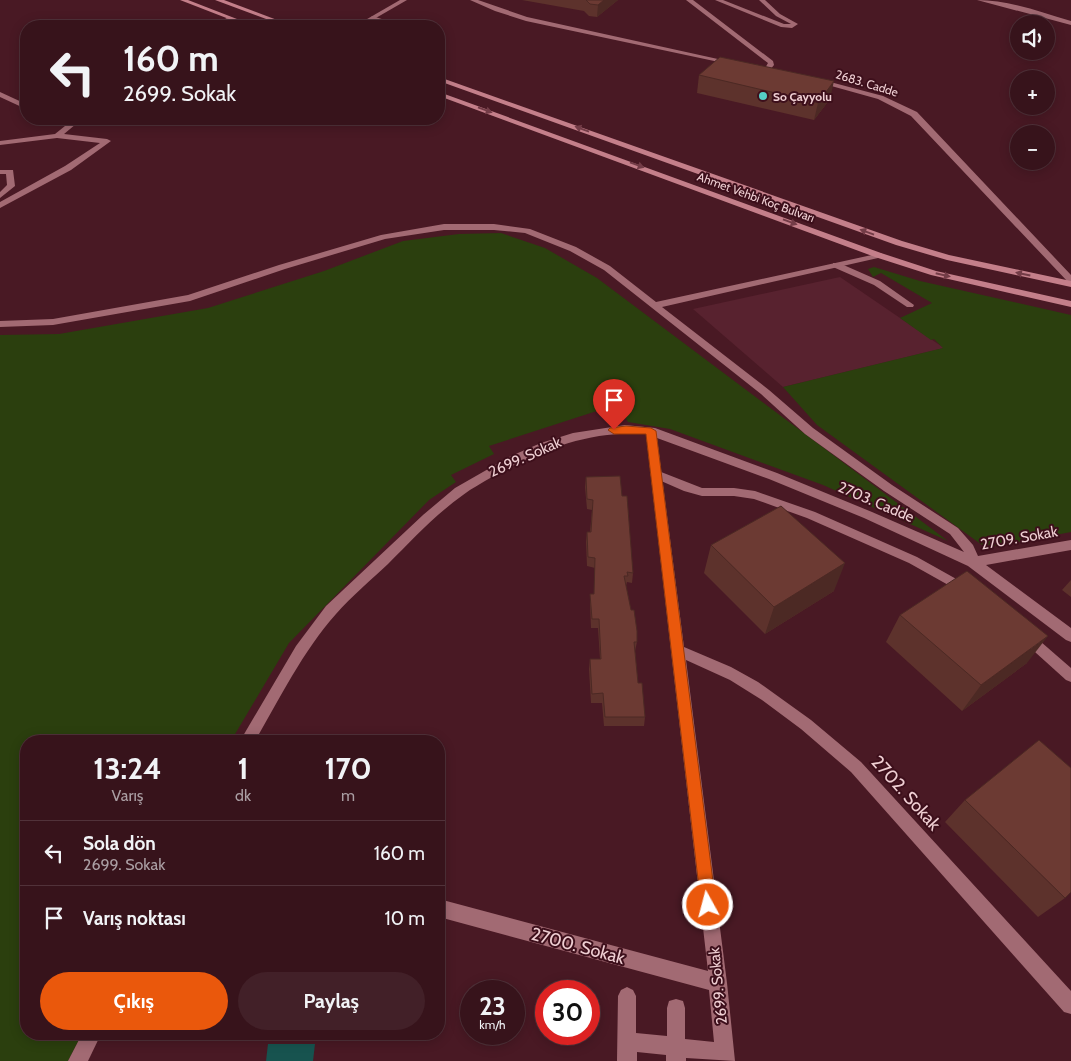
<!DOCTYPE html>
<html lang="tr">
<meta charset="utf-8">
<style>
:root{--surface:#37131b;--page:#422028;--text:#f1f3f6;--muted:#aa9ea3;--line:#51323a;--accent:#ea580c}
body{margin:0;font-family:Cabin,sans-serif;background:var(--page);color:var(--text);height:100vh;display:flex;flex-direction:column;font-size:19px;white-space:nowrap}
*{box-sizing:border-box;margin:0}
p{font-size:16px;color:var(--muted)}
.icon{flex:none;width:28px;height:28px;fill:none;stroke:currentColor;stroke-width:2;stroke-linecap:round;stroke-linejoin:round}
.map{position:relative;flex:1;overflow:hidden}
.sheet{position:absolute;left:20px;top:735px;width:425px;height:305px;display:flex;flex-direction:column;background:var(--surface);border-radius:20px;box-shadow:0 2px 12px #0003,0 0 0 1px var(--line)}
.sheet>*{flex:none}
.banner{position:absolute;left:20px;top:20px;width:425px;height:105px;border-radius:20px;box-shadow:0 2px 12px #0003,0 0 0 1px var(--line);background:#37131b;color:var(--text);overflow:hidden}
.tools{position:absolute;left:1010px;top:15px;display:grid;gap:10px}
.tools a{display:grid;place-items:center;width:45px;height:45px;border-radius:50%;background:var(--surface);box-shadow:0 2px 12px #0003,0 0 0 1px var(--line);font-size:25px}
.speed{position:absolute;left:460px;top:980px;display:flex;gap:10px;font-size:25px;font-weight:700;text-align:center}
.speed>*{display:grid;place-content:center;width:65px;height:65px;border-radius:50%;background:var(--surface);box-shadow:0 2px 12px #0003,0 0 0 1px var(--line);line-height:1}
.speed small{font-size:12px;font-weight:400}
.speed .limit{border:8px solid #d22;background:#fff;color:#111}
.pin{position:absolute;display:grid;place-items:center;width:42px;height:42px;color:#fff;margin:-51px -21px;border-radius:50% 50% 50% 0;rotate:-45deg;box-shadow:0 0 5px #0007}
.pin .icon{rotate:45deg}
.me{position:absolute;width:55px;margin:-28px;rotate:353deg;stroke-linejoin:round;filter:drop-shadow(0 0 4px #0008)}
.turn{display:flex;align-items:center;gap:18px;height:105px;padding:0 20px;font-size:22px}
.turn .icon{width:65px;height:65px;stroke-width:2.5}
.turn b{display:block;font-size:35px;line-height:42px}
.eta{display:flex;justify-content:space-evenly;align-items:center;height:85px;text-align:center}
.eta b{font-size:30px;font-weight:800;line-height:35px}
.cta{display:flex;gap:10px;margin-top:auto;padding:10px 20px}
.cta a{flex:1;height:58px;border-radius:30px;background:var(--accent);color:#fff;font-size:20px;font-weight:800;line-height:58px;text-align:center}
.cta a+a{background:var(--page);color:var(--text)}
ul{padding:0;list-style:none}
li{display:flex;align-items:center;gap:15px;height:65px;padding:0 20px;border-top:1px solid var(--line)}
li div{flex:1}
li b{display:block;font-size:19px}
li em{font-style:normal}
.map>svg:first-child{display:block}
.built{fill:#58222f}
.green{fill:#2b3f0e}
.water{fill:#17534f}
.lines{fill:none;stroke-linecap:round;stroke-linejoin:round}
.service{fill:#a26a73;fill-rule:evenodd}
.minor{fill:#a26a73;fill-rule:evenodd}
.primary{fill:#c47f8a;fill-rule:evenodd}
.wall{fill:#5d322c}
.shaded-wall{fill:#4c2924}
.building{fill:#6c3a33;stroke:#4c2924}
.oneway{fill:#733c47}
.route{fill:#ea580c;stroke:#983908}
.poi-dot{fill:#55cec5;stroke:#3d0f1b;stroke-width:2}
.labels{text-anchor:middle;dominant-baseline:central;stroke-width:4;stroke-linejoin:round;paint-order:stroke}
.far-street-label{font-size:12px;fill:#efcfd3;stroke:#3d0f1b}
.far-poi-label{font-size:12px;font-weight:bold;fill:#efcfd3;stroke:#3d0f1b;text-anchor:start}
.street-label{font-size:15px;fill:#efcfd3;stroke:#3d0f1b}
.near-street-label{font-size:18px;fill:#efcfd3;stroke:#3d0f1b}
</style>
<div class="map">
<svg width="1071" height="1061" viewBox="0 0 1071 1061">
<rect width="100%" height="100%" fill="#491924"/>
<!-- built -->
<polygon class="built" points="840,277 944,348 783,387 693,309"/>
<!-- green -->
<g class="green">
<polygon points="501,233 545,248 597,278 948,541 823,485 670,429 628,422 622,412 603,409 489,446 494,454 451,475 456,482 429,500 289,643 231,741 26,741 26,1034 82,1034 68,1061 0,1061 0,335 59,334 208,308 324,271 403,241 459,234"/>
<polygon points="874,267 920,281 1071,315 1071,532 997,546 982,545 817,425 783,387 943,348 934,339 931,340 900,318 932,303 881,273 873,277 868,269"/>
</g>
<!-- water -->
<polygon class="water" points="268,1044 315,1044 313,1061 266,1061"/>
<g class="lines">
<!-- service -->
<g class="service">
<polygon points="372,16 401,25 402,26 394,26 370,19"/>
<polygon points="833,263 839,263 880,281 914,305 913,307 907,307 874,285 833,267"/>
<polygon points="656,470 702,488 734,488 755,491 815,512 917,557 967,585 969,588 967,591 959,591 909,563 807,518 754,499 734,496 702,496 684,491 652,477 651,474"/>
<polygon points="1029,634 1033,635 1071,668 1071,682 1066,680 1025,643 1023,639 1025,635"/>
</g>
<!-- minor -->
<g class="minor">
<polygon points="400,0 407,0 362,26 355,26"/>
<polygon points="470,0 478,0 527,17 736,63 733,65 526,21 495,11"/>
<polygon points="686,0 693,0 773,61 774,65 769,71 764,70 768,63"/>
<polygon points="715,0 723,0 784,24 791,24 776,16 759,0 765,0 780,14 798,24 792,28 781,27"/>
<path d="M977,0c32,0 64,12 94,21v4z"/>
<polygon points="228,17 233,18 222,26 215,26"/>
<polygon points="819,79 883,96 917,112 1071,275 1071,283 1068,282 911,116 878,99 817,82 816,81"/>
<polygon points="0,92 26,104 26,109 0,97"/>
<polygon points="50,119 59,119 70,123 75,119 82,119 64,134 107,139 111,141 71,170 0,208 0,202 65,166 100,143 57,138 0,145 0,141 55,134 65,126"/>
<polygon points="0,170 13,170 15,186 0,198 0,192 7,185 6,174 0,174"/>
<path d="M444,224h50l36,5 46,18 34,19 46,36 225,-49 2,2 -5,3 -216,49 107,83 44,38 79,57 66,43 15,17 5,11 93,-16v10l-85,15 85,63v14l-5,-2 -98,-74 -104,-48 -95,-39 -112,-41 27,209 47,20 27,15 53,38 50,42 210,229v23l-7,-2 -213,-240 -50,-43 -39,-29 -32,-20 -44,-20 41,323 8,78 -49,-3v3h-20v-6l-29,-3v9h-20l1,-65 3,-6 6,-3 6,3 3,6v37l31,3v-28l2,-7 7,-2 7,2 2,7v31l29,3 -5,-52 -270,-73v-18l269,72 -62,-537c-56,-4 -106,16 -154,43 -10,6 -20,11 -29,18 -28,20 -51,45 -75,69 -17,16 -36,32 -52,50 -33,37 -56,84 -81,127h-15l56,-95 30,-40 97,-91 32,-27 56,-32 30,-13 32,-10 52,-8 30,3 122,45 95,39 92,40 -14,-18 -66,-43 -79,-57 -44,-40 -157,-124 -34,-19 -45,-18 -31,-3h-50l-59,9 -100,30 -95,32 -137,24 -53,2v-6l53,-2 135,-24 91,-30 102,-30z"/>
<polygon points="82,1034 101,1034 88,1061 68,1061"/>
</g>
<!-- primary -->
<g class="primary">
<polygon points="180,0 188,0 255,26 247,26"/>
<polygon points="215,0 224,0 293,26 285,26"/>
<polygon points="439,77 902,241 949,255 1071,281 1071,287 947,260 896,245 439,81"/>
<polygon points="439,92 881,253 936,271 1071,301 1071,307 931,275 875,257 439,96"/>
</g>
</g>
<!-- wall -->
<g class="wall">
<polygon points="522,0 618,0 597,17 589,16 584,11"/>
<polygon points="699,75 830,99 814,120 697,93"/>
<polygon points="586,477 622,496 633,573 632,583 627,582 626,586 637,642 635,651 638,683 645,717 644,726 604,726 602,703 591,703 589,669 590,659 600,659 598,628 591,628 590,604 590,594 594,594 595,568 587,566 586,542 587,532 590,532 592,510 587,509 585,487"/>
<polygon points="711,545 834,591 765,634 704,573"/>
<polygon points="1071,580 1071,597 1062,590"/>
<polygon points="900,615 1027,663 962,711 886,642"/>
<polygon points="965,800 1065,898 1038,917 945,822"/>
</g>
<!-- shaded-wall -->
<g class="shaded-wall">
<polygon points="604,0 618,0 597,17 598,5"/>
<polygon points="834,81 830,99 814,120 818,103"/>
<polygon points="845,563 834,591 765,634 774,607"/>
<polygon points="1048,636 1027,663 962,711 981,685"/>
</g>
<!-- building -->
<g class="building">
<polygon points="586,0 604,0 598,5 590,4"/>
<polygon points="720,57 834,81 818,103 699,75"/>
<polygon points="620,476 622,496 627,496 633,573 627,572 628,576 624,576 631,610 634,610 637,631 637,642 634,642 638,683 642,683 645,717 605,717 603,693 592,694 590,659 601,659 599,619 592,619 590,594 594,594 595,558 588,557 587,532 591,532 593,500 587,499 586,477"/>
<polygon points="781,506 845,563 774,607 711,545"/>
<polygon points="967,571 1048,636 981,685 900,615"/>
<polygon points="1039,740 1071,768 1071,892 1065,898 965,800"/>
</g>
<!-- one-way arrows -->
<defs><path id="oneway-solid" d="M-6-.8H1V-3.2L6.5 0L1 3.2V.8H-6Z" transform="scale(1.25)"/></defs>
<g class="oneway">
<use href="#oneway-solid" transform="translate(485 110) rotate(20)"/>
<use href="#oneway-solid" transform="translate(582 129) rotate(-160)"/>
<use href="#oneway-solid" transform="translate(637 165) rotate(20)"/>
<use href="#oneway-solid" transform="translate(790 222) rotate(20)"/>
<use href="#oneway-solid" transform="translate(867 232) rotate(-160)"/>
<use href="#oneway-solid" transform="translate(1023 274) rotate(-168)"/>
<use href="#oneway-solid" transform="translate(943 275) rotate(13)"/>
</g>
<!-- route -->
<polygon class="route" points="626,426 651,428 656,431 716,905 714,911 708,913 703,911 701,905 646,434 614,434 608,430 610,428"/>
<!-- markers -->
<circle class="poi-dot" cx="763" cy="96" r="5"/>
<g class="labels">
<!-- far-street labels -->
<g class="far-street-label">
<text transform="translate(867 83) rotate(17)">2683. Cadde</text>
<text transform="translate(756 197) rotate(20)">Ahmet Vehbi Koç Bulvarı</text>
</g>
<!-- far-poi labels -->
<g class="far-poi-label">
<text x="773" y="96">So Çayyolu</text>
</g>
<!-- street labels -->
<g class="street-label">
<text transform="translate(525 457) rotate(-24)">2699. Sokak</text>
<text transform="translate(876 502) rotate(23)">2703. Cadde</text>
<text transform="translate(1019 538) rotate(-10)">2709. Sokak</text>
<text transform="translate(718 986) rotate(-96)">2699. Sokak</text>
</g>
<!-- near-street labels -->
<g class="near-street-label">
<text transform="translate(906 793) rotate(48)">2702. Sokak</text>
<text transform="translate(578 946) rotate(15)">2700. Sokak</text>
</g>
</g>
</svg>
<div class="tools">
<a><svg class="icon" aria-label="sound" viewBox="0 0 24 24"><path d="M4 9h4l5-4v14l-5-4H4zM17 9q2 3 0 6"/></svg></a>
<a>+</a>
<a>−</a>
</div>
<div class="speed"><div>23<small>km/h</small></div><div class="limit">30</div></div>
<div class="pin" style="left:614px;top:430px;background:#d93025"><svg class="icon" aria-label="arrive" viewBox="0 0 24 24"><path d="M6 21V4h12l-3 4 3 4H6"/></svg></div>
<svg class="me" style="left:708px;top:905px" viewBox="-20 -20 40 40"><circle r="17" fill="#ea580c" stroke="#fff" stroke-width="3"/><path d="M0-11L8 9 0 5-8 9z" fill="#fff"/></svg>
<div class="banner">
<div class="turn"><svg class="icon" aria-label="left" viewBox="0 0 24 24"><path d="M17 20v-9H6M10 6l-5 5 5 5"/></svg><div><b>160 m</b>2699. Sokak</div></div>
</div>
<section class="sheet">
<div class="eta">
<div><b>13:24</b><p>Varış</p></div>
<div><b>1</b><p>dk</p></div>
<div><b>170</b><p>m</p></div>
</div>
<ul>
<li><svg class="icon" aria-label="left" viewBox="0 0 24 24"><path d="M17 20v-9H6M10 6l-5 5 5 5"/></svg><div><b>Sola dön</b><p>2699. Sokak</p></div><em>160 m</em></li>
<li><svg class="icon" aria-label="arrive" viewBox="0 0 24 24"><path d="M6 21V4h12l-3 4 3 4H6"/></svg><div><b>Varış noktası</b></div><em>10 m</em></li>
</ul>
<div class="cta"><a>Çıkış</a><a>Paylaş</a></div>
</section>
</div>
